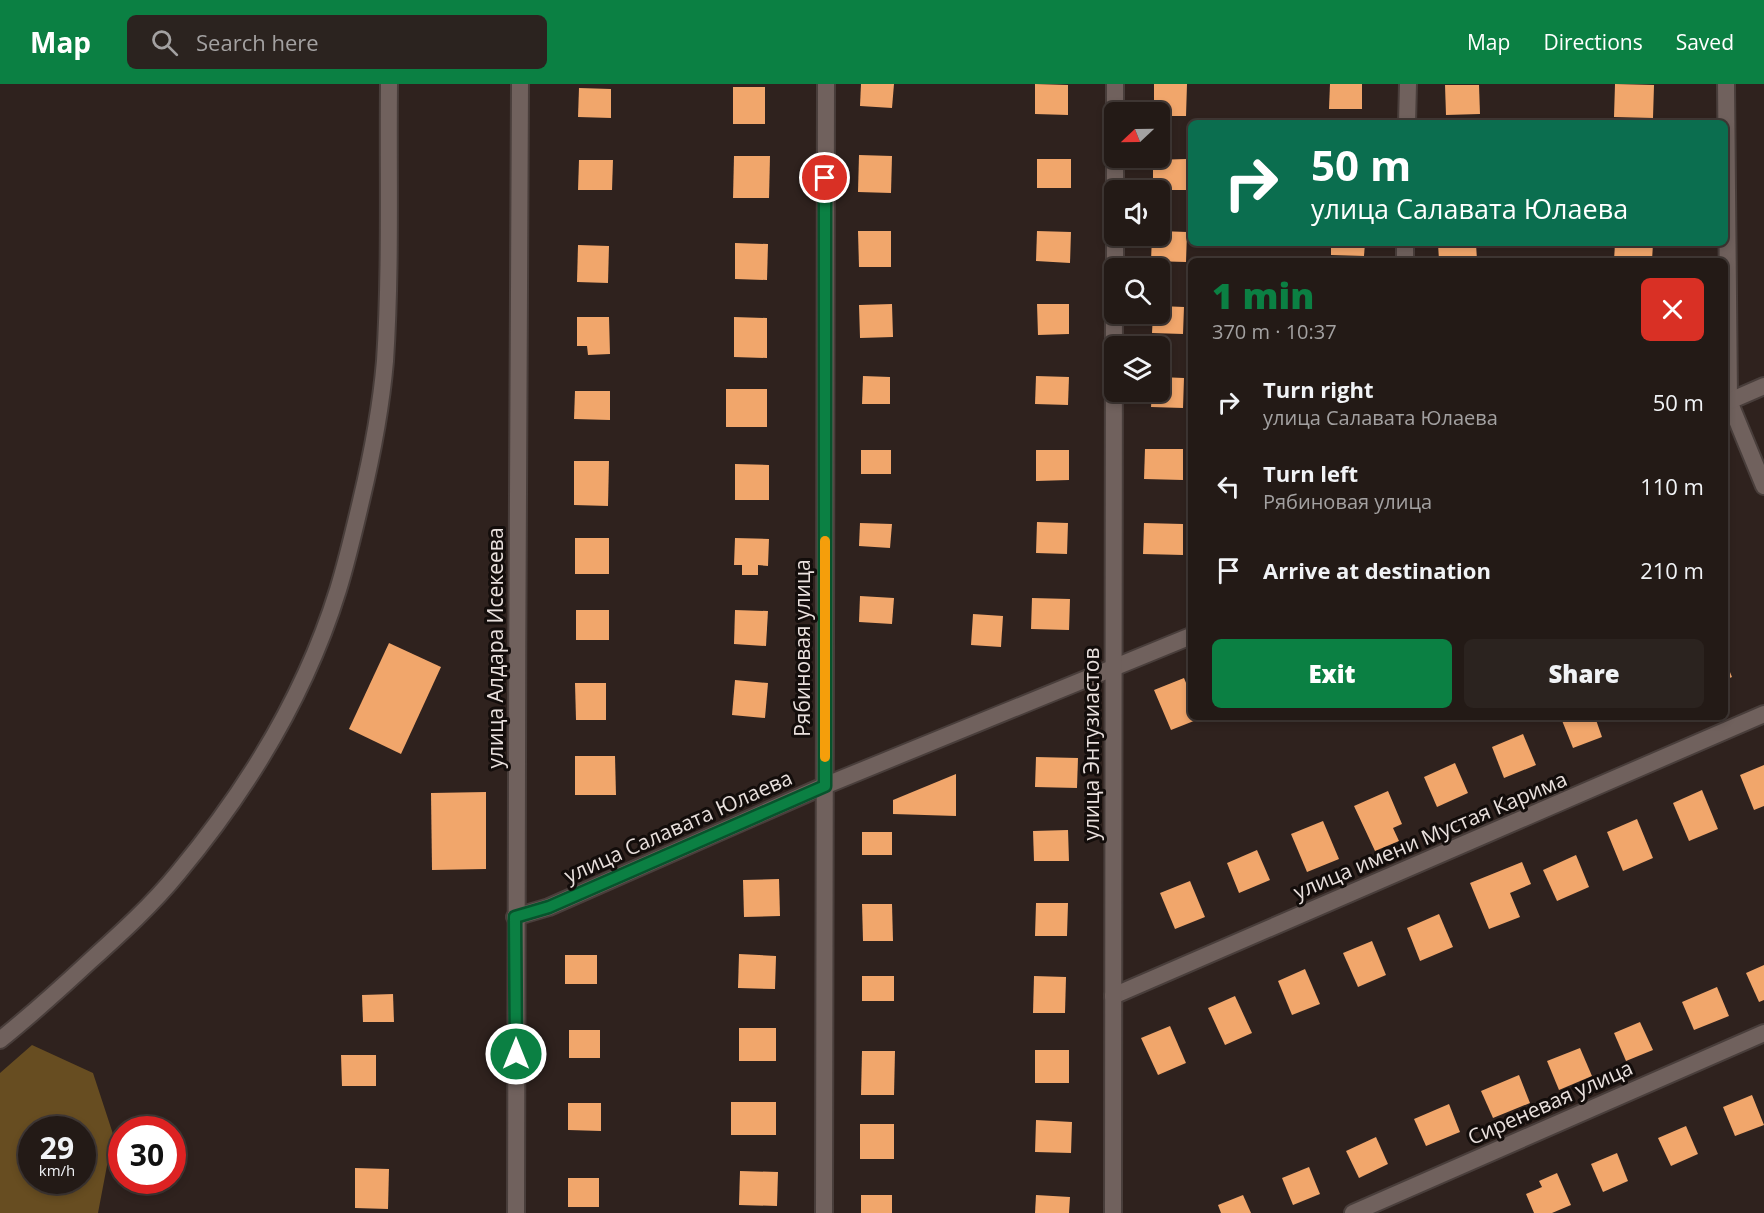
<!DOCTYPE html>
<meta charset="utf-8">
<style>
:root{--surface:#231a16;--page:#2b231f;--text:#f1f3f6;--muted:#a3a1a1;--line:#403835;--accent:#0b8043}
body{margin:0;font-family:"Open Sans",sans-serif;background:var(--page);color:var(--text);height:100vh;display:flex;flex-direction:column;font-size:22px;white-space:nowrap}
*{box-sizing:border-box;margin:0}
p{font-size:20px;color:var(--muted)}
.icon{flex:none;width:33px;height:33px;fill:none;stroke:currentColor;stroke-width:2;stroke-linecap:round;stroke-linejoin:round}
.map{position:relative;flex:1;overflow:hidden}
.sheet{position:absolute;left:1188px;top:174px;width:540px;height:462px;display:flex;flex-direction:column;background:var(--surface);border-radius:9px;box-shadow:0 3px 9px #0003,0 0 0 2px var(--line)}
.sheet>*{flex:none}
.top-card{position:absolute;left:1188px;top:36px;width:540px;height:126px;border-radius:9px;box-shadow:0 3px 9px #0003,0 0 0 2px var(--line);background:#0b6e4f;color:#fff;overflow:hidden}
.needle{width:39px;rotate:248deg}
.tools{position:absolute;left:1104px;top:18px;display:grid;gap:12px}
.tools a{display:grid;place-items:center;width:66px;height:66px;border-radius:9px;background:var(--surface);box-shadow:0 3px 9px #0003,0 0 0 2px var(--line);font-size:30px}
.speed{position:absolute;left:18px;top:1032px;display:flex;gap:12px;font-size:30px;font-weight:700;text-align:center}
.speed>*{display:grid;place-content:center;width:78px;height:78px;border-radius:50%;background:var(--surface);box-shadow:0 3px 9px #0003,0 0 0 2px var(--line);line-height:1}
.speed small{font-size:15px;font-weight:400}
.speed .limit{border:9px solid #d22;background:#fff;color:#111}
.pin{position:absolute;display:grid;place-items:center;width:51px;height:51px;color:#fff;margin:-26px;border:3px solid #fff;border-radius:50%;box-shadow:0 2px 6px #0007}
.me{position:absolute;width:66px;margin:-33px;rotate:0deg;stroke-linejoin:round;filter:drop-shadow(0 0 4px #0008)}
.turn{display:flex;align-items:center;gap:21px;height:126px;padding:0 24px;font-size:27px}
.turn .icon{width:78px;height:78px;stroke-width:2.5}
.turn b{display:block;font-size:42px;line-height:51px}
.round{display:grid;place-items:center;flex:none;width:63px;height:63px;border-radius:9px;background:var(--page)}
.overview{display:flex;align-items:center;justify-content:space-between;height:102px;padding:0 24px}
h1{font-size:36px;font-weight:800;line-height:45px;color:var(--accent)}
.primary-button{display:flex;gap:12px;margin-top:auto;padding:12px 24px}
.primary-button a{flex:1;height:69px;border-radius:9px;background:var(--accent);color:#fff;font-size:24px;font-weight:800;line-height:69px;text-align:center}
.primary-button a+a{background:var(--page);color:var(--text)}
ul{padding:0;list-style:none}
li{display:flex;align-items:center;gap:18px;height:84px;padding:0 24px}
li div{flex:1}
li b{display:block;font-size:22px}
li em{font-style:normal}
header{display:flex;align-items:center;gap:36px;box-sizing:border-box;height:84px;padding:0 30px;background:var(--accent);color:#fff}
header strong{font-size:28px}
nav{display:flex;gap:33px;margin-inline-start:auto;font-size:21px}
.search{width:420px;height:54px;background:var(--page);display:flex;align-items:center;gap:15px;box-sizing:border-box;padding:0 21px;border-radius:9px;color:var(--muted);font-size:22px}
.map>svg:first-child{display:block}
.forest{fill:#674d21;fill-rule:evenodd}
.building{fill:#f1a66b}
.lines{fill:none;stroke-linecap:round;stroke-linejoin:round}
.minor-casing{stroke:#493e3b;stroke-width:20}
.tertiary-casing{stroke:#493e3b;stroke-width:20}
.minor{stroke:#70615d;stroke-width:16}
.tertiary{stroke:#70615d;stroke-width:16}
.route-casing{stroke:#07532c;stroke-width:15}
.route{stroke:#0b8043;stroke-width:10}
.slow{stroke:#f59e0b;stroke-width:10}
.labels{text-anchor:middle;dominant-baseline:central;stroke-width:6;stroke-linejoin:round;paint-order:stroke}
.street-label{font-size:21px;fill:#e9e0dd;stroke:#130d0b}
</style>
<header>
<strong>Map</strong>
<div class="search"><svg class="icon" aria-label="search" viewBox="0 0 24 24"><circle cx="10" cy="10" r="6"/><path d="M15 15l6 6"/></svg>Search here</div>
<nav><a>Map</a><a>Directions</a><a>Saved</a></nav>
</header>
<div class="map">
<svg width="1764" height="1129" viewBox="0 0 1764 1129">
<rect width="100%" height="100%" fill="#2f221e"/>
<!-- forest -->
<path class="forest" d="M32,961l61,28 20,61 -15,79h-98v-140zM32,1046h50v50h-50z"/>
<!-- building -->
<g class="building">
<polygon points="861,0 894,0 892,24 860,22"/>
<polygon points="1035,0 1068,1 1068,31 1035,30"/>
<polygon points="1154,0 1187,0 1186,32 1160,32 1160,28 1154,28"/>
<polygon points="1330,0 1362,0 1362,25 1329,25"/>
<polygon points="1615,0 1654,1 1653,34 1614,33"/>
<polygon points="1445,1 1479,1 1480,30 1446,31"/>
<rect x="733" y="3" width="32" height="37"/>
<polygon points="579,4 611,5 611,34 578,33"/>
<polygon points="859,71 892,72 891,109 858,108"/>
<polygon points="734,72 770,72 769,114 733,114"/>
<rect x="1037" y="75" width="34" height="29"/>
<polygon points="1186,75 1187,106 1153,106 1153,76"/>
<polygon points="579,76 613,76 612,106 578,106"/>
<polygon points="858,147 891,147 891,183 859,183"/>
<polygon points="1037,147 1071,148 1070,179 1036,177"/>
<polygon points="1160,147 1187,148 1186,178 1151,177 1152,152 1160,152"/>
<polygon points="735,159 768,160 767,196 735,195"/>
<polygon points="1331,159 1365,159 1364,172 1331,171"/>
<polygon points="1438,159 1476,159 1477,177 1439,177"/>
<polygon points="1615,159 1653,159 1652,177 1614,177"/>
<polygon points="578,161 609,162 608,199 577,198"/>
<polygon points="892,220 893,253 860,254 859,221"/>
<polygon points="1037,220 1069,220 1069,250 1038,251"/>
<polygon points="1160,222 1184,223 1183,250 1152,249 1153,230 1160,230"/>
<polygon points="577,233 609,233 610,270 588,271 587,262 577,262"/>
<polygon points="734,233 767,234 767,274 734,273"/>
<polygon points="863,292 890,293 890,320 862,320"/>
<polygon points="1036,292 1069,293 1068,321 1035,320"/>
<polygon points="1160,293 1184,294 1183,324 1151,323 1152,308 1160,308"/>
<rect x="726" y="305" width="41" height="38"/>
<polygon points="575,307 610,307 610,336 574,335"/>
<polygon points="1145,365 1183,365 1183,396 1144,395"/>
<rect x="861" y="366" width="30" height="24"/>
<polygon points="1036,366 1069,366 1069,396 1036,397"/>
<polygon points="574,377 609,377 608,422 574,421"/>
<polygon points="735,380 769,381 769,416 735,416"/>
<polygon points="1037,438 1068,439 1067,470 1036,469"/>
<polygon points="860,439 892,440 890,464 859,462"/>
<polygon points="1144,439 1183,440 1183,471 1143,470"/>
<rect x="575" y="454" width="34" height="36"/>
<polygon points="735,454 769,455 768,482 758,481 758,491 742,491 742,481 734,481"/>
<polygon points="860,512 894,514 892,540 859,538"/>
<polygon points="1032,514 1070,515 1069,546 1031,545"/>
<rect x="576" y="526" width="33" height="30"/>
<polygon points="735,526 768,527 766,562 734,560"/>
<polygon points="973,530 1003,532 1001,563 971,561"/>
<polygon points="389,559 441,583 401,670 349,645"/>
<polygon points="1725,576 1732,593 1725,596"/>
<polygon points="1184,594 1191,611 1191,633 1204,633 1171,646 1154,606"/>
<polygon points="735,596 768,599 765,634 732,631"/>
<polygon points="575,599 606,599 606,636 576,636"/>
<polygon points="1564,633 1595,633 1602,653 1573,664 1561,634"/>
<polygon points="1523,650 1536,681 1504,694 1492,663"/>
<polygon points="575,672 615,672 616,711 575,711"/>
<polygon points="1036,673 1078,674 1077,704 1035,703"/>
<polygon points="1455,679 1468,709 1437,723 1424,693"/>
<polygon points="1764,681 1764,722 1754,726 1740,691"/>
<polygon points="956,690 956,732 893,730 893,716"/>
<polygon points="1702,706 1718,745 1689,757 1673,719"/>
<polygon points="1388,707 1402,740 1393,744 1399,757 1375,767 1354,722"/>
<polygon points="486,708 486,785 432,786 431,709"/>
<polygon points="1637,735 1653,774 1623,787 1607,748"/>
<polygon points="1323,737 1339,775 1307,788 1291,750"/>
<polygon points="1068,746 1069,777 1034,777 1033,747"/>
<rect x="862" y="748" width="30" height="23"/>
<polygon points="1257,766 1270,796 1239,809 1227,779"/>
<polygon points="1576,771 1589,803 1557,817 1543,786"/>
<polygon points="1522,778 1531,800 1510,809 1520,833 1489,845 1470,799"/>
<polygon points="779,795 780,832 744,833 743,796"/>
<polygon points="1190,797 1205,833 1175,845 1160,809"/>
<polygon points="1036,819 1068,819 1067,852 1035,852"/>
<polygon points="862,820 892,820 893,857 863,857"/>
<polygon points="1439,830 1453,863 1420,877 1407,844"/>
<polygon points="1372,857 1386,891 1358,903 1343,869"/>
<polygon points="739,870 776,872 775,905 738,904"/>
<rect x="565" y="871" width="32" height="29"/>
<polygon points="1764,881 1764,916 1759,918 1746,889"/>
<polygon points="1305,885 1320,920 1292,931 1278,897"/>
<rect x="862" y="892" width="32" height="25"/>
<polygon points="1034,892 1066,893 1065,929 1033,929"/>
<polygon points="1717,903 1729,932 1694,946 1682,918"/>
<polygon points="393,910 394,938 363,938 362,911"/>
<polygon points="1235,912 1252,949 1225,961 1208,924"/>
<polygon points="1640,938 1653,966 1626,977 1614,949"/>
<polygon points="1170,942 1186,979 1158,991 1141,954"/>
<rect x="739" y="944" width="37" height="33"/>
<rect x="569" y="946" width="31" height="28"/>
<polygon points="1580,964 1592,992 1559,1006 1547,977"/>
<rect x="1035" y="966" width="34" height="33"/>
<polygon points="862,967 895,967 894,1011 861,1011"/>
<polygon points="341,971 376,971 376,1002 342,1002"/>
<polygon points="1519,991 1530,1019 1493,1034 1481,1007"/>
<polygon points="1752,1011 1764,1041 1735,1052 1723,1023"/>
<rect x="731" y="1018" width="45" height="33"/>
<polygon points="568,1019 601,1019 601,1047 568,1046"/>
<polygon points="1449,1020 1460,1048 1426,1062 1414,1035"/>
<polygon points="1036,1036 1072,1038 1071,1069 1035,1068"/>
<rect x="860" y="1040" width="34" height="35"/>
<polygon points="1686,1042 1698,1070 1671,1082 1658,1054"/>
<polygon points="1376,1053 1388,1080 1359,1094 1346,1067"/>
<polygon points="1617,1069 1628,1097 1603,1108 1591,1080"/>
<polygon points="1309,1083 1320,1110 1293,1121 1282,1094"/>
<polygon points="355,1084 389,1085 388,1125 355,1124"/>
<polygon points="740,1087 778,1088 777,1122 739,1121"/>
<polygon points="1557,1089 1571,1121 1552,1129 1534,1129 1526,1110 1542,1103 1539,1097"/>
<rect x="568" y="1094" width="31" height="29"/>
<rect x="861" y="1111" width="31" height="18"/>
<polygon points="1036,1111 1070,1113 1069,1129 1035,1129"/>
<polygon points="1243,1111 1251,1129 1221,1129 1218,1121"/>
</g>
<g class="lines">
<!-- minor casing -->
<g class="minor-casing">
<g id="minor">
<polyline points="1726,0 1729,317 1764,402"/>
<polyline points="1115,28 1115,0"/>
<polyline points="1407,39 1408,0"/>
<polyline points="1115,106 1115,74"/>
<polyline points="1405,177 1405,159"/>
<polyline points="1115,184 1115,152"/>
<polyline points="1725,319 1764,302"/>
<polyline points="515,833 549,823 824,702 1191,552"/>
<polyline points="1113,912 1764,630"/>
<path d="M516,1129c-1,-376 3,-753 4,-1129"/>
<polyline points="824,1129 826,0"/>
<polyline points="1113,1129 1114,192"/>
<polyline points="1353,1129 1764,949"/>
</g>
</g>
<!-- tertiary casing -->
<g class="tertiary-casing">
<path id="tertiary" d="M0,956c31,-25 61,-52 90,-79 31,-28 62,-56 88,-88 69,-83 128,-180 160,-283 9,-29 16,-59 23,-89 11,-46 20,-93 24,-140 6,-92 3,-185 4,-277"/>
</g>
<!-- minor -->
<use href="#minor" class="minor"/>
<!-- tertiary -->
<use href="#tertiary" class="tertiary"/>
</g>
<g class="lines">
<!-- route casing -->
<g class="route-casing">
<polyline id="route" points="516,970 515,833 549,823 825,702 825,94"/>
</g>
<!-- route -->
<use href="#route" class="route"/>
<!-- slow -->
<polyline class="slow" points="825,673 825,457"/>
</g>
<g class="labels">
<!-- street labels -->
<g class="street-label">
<text transform="translate(495 564) rotate(-90)">улица Алдара Исекеева</text>
<text transform="translate(802 564) rotate(-90)">Рябиновая улица</text>
<text transform="translate(1091 660) rotate(-90)">улица Энтузиастов</text>
<text transform="translate(678 742) rotate(-24)">улица Салавата Юлаева</text>
<text transform="translate(1430 751) rotate(-23)">улица имени Мустая Карима</text>
<text transform="translate(1550 1018) rotate(-24)">Сиреневая улица</text>
</g>
</g>
</svg>
<div class="tools">
<a><svg class="needle" viewBox="-14 -14 28 28"><path d="M0-13l5 13h-10z" fill="#e53935"/><path d="M0 13l5-13h-10z" fill="#a3a1a1"/></svg></a>
<a><svg class="icon" aria-label="sound" viewBox="0 0 24 24"><path d="M4 9h4l5-4v14l-5-4H4zM17 9q2 3 0 6"/></svg></a>
<a><svg class="icon" aria-label="search" viewBox="0 0 24 24"><circle cx="10" cy="10" r="6"/><path d="M15 15l6 6"/></svg></a>
<a><svg class="icon" aria-label="layers" viewBox="0 0 24 24"><path d="M12 4l9 5-9 5-9-5zM3 14l9 5 9-5"/></svg></a>
</div>
<div class="speed"><div>29<small>km/h</small></div><div class="limit">30</div></div>
<div class="pin" style="left:825px;top:94px;background:#d93025"><svg class="icon" aria-label="arrive" viewBox="0 0 24 24"><path d="M6 21V4h12l-3 4 3 4H6"/></svg></div>
<svg class="me" style="left:516px;top:970px" viewBox="-20 -20 40 40"><circle r="17" fill="#0b8043" stroke="#fff" stroke-width="3"/><path d="M0-11L8 9 0 5-8 9z" fill="#fff"/></svg>
<div class="top-card">
<div class="turn"><svg class="icon" aria-label="right" viewBox="0 0 24 24"><path d="M7 20v-9h11M14 6l5 5-5 5"/></svg><div><b>50 m</b>улица Салавата Юлаева</div></div>
</div>
<section class="sheet">
<div class="overview"><div><h1>1 min</h1><p>370 m · 10:37</p></div><a class="round" style="background:#d93025;color:#fff"><svg class="icon" aria-label="close" viewBox="0 0 24 24"><path d="M6 6l12 12M18 6L6 18"/></svg></a></div>
<ul>
<li><svg class="icon" aria-label="right" viewBox="0 0 24 24"><path d="M7 20v-9h11M14 6l5 5-5 5"/></svg><div><b>Turn right</b><p>улица Салавата Юлаева</p></div><em>50 m</em></li>
<li><svg class="icon" aria-label="left" viewBox="0 0 24 24"><path d="M17 20v-9H6M10 6l-5 5 5 5"/></svg><div><b>Turn left</b><p>Рябиновая улица</p></div><em>110 m</em></li>
<li><svg class="icon" aria-label="arrive" viewBox="0 0 24 24"><path d="M6 21V4h12l-3 4 3 4H6"/></svg><div><b>Arrive at destination</b></div><em>210 m</em></li>
</ul>
<div class="primary-button"><a>Exit</a><a>Share</a></div>
</section>
</div>
